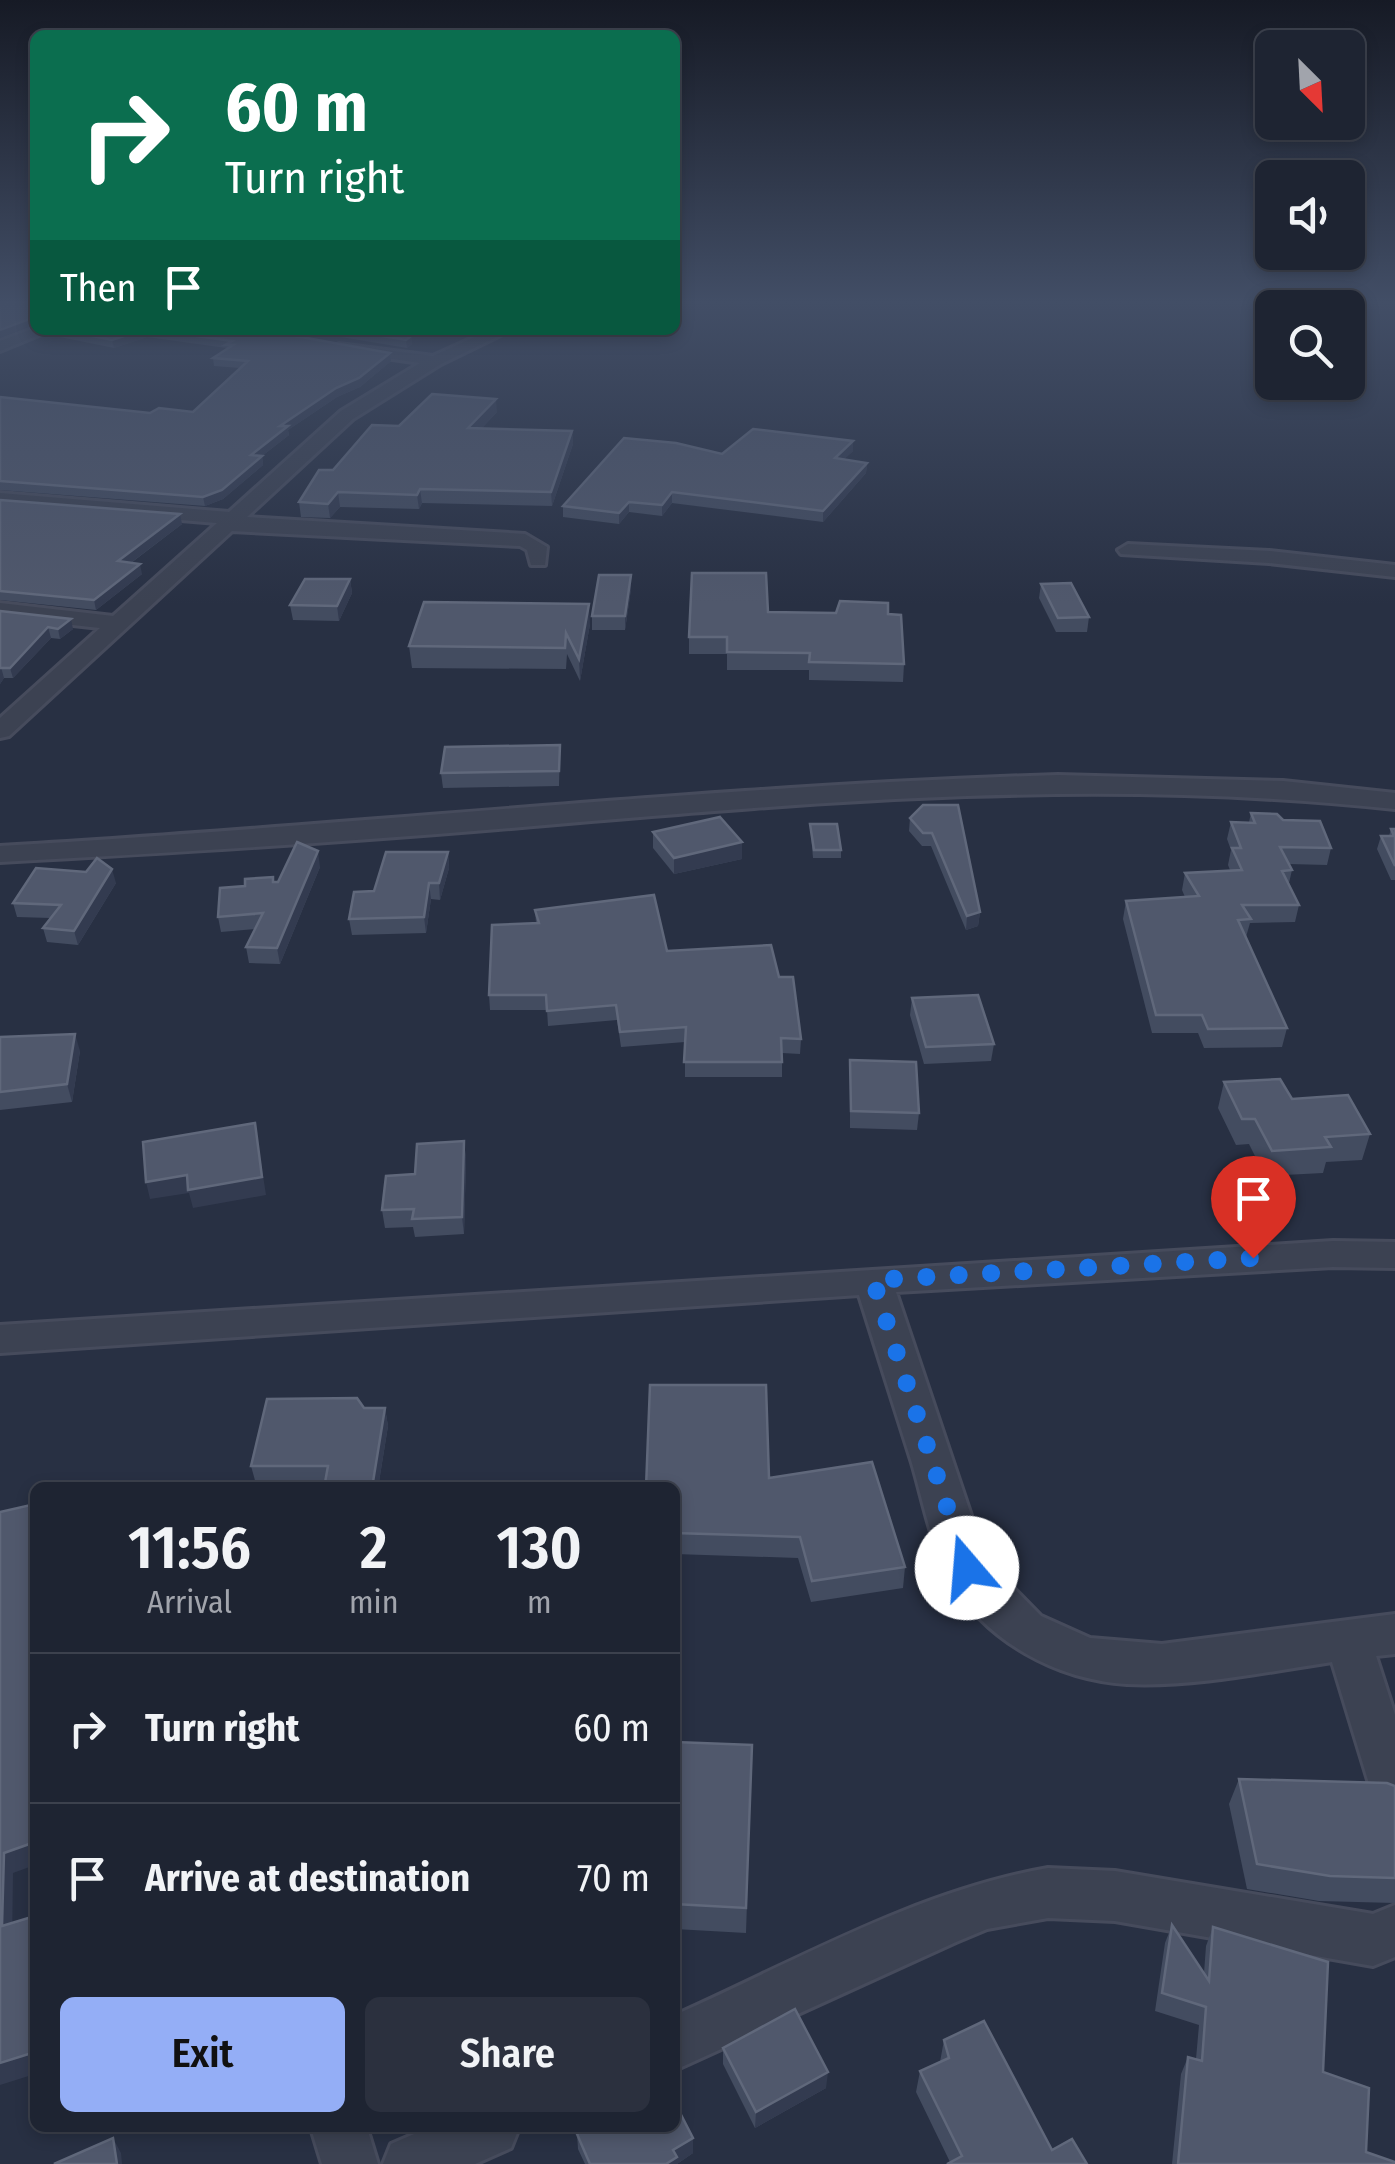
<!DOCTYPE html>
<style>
:root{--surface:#1e2432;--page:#2b303e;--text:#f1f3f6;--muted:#a1a4ac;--line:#3c414d;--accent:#94aef6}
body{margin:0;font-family:"Fira Sans Condensed",sans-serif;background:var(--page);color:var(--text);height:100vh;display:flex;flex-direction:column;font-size:38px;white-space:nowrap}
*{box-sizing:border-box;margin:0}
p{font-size:32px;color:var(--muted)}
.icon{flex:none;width:55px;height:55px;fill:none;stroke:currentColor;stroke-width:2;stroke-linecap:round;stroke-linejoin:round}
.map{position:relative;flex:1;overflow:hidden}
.drawer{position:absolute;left:30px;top:1482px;width:650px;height:650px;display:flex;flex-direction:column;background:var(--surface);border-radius:15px;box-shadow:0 5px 15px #0003,0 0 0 2px var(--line)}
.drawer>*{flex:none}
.banner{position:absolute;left:30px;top:30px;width:650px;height:305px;border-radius:15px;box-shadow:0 5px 15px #0003,0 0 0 2px var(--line);background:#0b6e4f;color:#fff;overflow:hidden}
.needle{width:65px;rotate:156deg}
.controls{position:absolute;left:1255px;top:30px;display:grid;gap:20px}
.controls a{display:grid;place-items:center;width:110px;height:110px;border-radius:15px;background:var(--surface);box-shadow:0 5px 15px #0003,0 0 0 2px var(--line);font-size:50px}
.pin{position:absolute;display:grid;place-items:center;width:85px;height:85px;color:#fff;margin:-102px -42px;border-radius:50% 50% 50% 0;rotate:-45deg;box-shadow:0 0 10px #0007}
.pin .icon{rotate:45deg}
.me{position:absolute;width:110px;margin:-55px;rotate:342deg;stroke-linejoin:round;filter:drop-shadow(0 0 8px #0008)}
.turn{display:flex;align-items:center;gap:35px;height:210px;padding:0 30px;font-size:45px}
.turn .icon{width:130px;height:130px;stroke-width:2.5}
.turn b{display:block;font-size:70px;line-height:85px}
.then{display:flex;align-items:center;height:95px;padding:0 30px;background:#0003;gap:20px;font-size:38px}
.eta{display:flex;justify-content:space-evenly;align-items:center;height:170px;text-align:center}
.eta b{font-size:60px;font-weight:600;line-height:70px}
.action{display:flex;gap:20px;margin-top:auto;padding:20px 30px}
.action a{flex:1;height:115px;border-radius:15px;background:var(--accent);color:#111;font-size:40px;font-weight:600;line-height:115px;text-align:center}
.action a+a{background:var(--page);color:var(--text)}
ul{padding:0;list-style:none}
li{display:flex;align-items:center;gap:30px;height:150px;padding:0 30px;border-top:2px solid var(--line)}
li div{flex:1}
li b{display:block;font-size:38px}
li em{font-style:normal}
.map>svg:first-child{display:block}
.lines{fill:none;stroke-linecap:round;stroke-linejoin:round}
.minor-casing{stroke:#464b5c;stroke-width:6}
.minor{fill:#3c4252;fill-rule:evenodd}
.wall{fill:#434c60}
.shaded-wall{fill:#333b50}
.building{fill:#50586c;stroke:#60687b;stroke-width:2.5}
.route{stroke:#1a73e8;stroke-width:18;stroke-dasharray:0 32.4}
</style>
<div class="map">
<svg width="1395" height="2164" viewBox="0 0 1395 2164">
<rect width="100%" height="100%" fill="#283043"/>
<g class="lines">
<!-- minor casing -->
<g class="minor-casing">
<g id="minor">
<polygon points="35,328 51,330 0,351 0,341"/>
<polygon points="490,330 511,330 441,364 353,419 247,517 525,534 547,547 545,565 531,565 527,550 520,546 232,531 9,736 0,738 0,718 100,628 0,617 0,603 113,616 217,523 0,505 0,493 229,512 341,411 420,363 345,352 337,347 339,344 433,356"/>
<polygon points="1128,544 1269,551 1395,565 1395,577 1269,563 1121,554 1118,550"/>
<path d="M1058,775l225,6 112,12v16c-308,-33 -591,-6 -897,20 -166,14 -332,24 -498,33v-16c353,-20 705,-60 1058,-71z"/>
<path d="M1333,1241l62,1v26l-62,-1 -437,25 90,268 55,56 49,22 72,6 233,-30v40l-19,2 19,59v98l-17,-7 -7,-16 -39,-128c-67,10 -137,25 -205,22 -70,-4 -142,-43 -177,-105 -19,-34 -27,-79 -38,-116 -18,-56 -35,-112 -53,-168l-859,58v-28z"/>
<path d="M1048,1868l67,3 258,43 22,-9v52l-22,9 -258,-45 -67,-3 -61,11 -31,13 -281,128v-55c121,-54 242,-124 373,-147z"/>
<polygon points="311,2128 367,2128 378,2164 322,2164"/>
<polygon points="428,2128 519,2128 511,2148 475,2164 383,2164 391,2144"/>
</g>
</g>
<!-- minor -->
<use href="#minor" class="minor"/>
</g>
<!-- wall -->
<g class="wall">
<polygon points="49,330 262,330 390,353 391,361 360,387 337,397 288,430 289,435 262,456 263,465 223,499 205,506 0,490 0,397 150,413 193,412 240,368 214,366 213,358 226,350 226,348 147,337 114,348 50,335"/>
<polygon points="299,330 421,330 408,335 411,336 412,344 407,348"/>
<polygon points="497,412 481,429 572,431 573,444 552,506 422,503 419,509 340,507 330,518 301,517 299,502 333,470 399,426"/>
<polygon points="853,441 853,451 844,459 867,463 866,473 823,522 672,503 662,516 629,512 619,524 563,517 563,506 722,454"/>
<polygon points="0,500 182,524 131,563 142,574 96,610 0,600"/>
<polygon points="631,575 631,589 625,630 592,630 592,616"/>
<polygon points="350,579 352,593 339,621 293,620 290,605"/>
<polygon points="1041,584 1089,617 1087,632 1056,632 1039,598"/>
<polygon points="0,611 73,629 60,639 51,638 13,678 4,678 0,684"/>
<polygon points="768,612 888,614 904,664 903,682 809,680 809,670 727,670 727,654 689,654 689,637"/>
<polygon points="590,624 580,681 567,654 566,669 412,668 409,646"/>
<polygon points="560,745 559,786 443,788 441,773"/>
<polygon points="958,805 980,912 978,926 966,930 931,846 922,846 909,831 910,818"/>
<polygon points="1251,813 1283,820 1331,848 1327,865 1289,864 1292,870 1289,883 1299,905 1295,922 1250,923 1246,937 1287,1028 1282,1047 1204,1048 1198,1033 1152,1033 1123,919 1126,901 1185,897 1182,890 1185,873 1230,870 1228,865 1231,850 1227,839 1231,822 1249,822"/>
<polygon points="810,824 841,850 841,858 813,858"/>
<polygon points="1391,829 1395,829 1395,880 1391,880 1377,849 1381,836 1389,836"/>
<polygon points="653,832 742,859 674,874 653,848"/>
<polygon points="448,852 449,868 440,900 431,899 426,933 352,935 349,919 374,891"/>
<polygon points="320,867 280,964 249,963 246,947 255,929 221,932 218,917 274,882"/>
<polygon points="116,883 78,945 47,942 43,928 50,918 17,917 13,903"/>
<polygon points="535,910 667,951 779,977 801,1039 800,1054 782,1053 782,1077 685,1077 685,1042 621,1047 617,1020 548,1026 547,1010 490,1010 489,995 536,923"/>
<polygon points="912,998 994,1044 991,1061 924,1064 910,1015"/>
<polygon points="0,1037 80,1051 72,1102 0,1110"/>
<polygon points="850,1060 919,1113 917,1130 850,1128"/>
<polygon points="1224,1082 1292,1099 1370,1134 1362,1160 1326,1162 1323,1173 1265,1176 1249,1144 1236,1145 1218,1108"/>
<polygon points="464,1141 466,1159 464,1234 415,1237 413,1227 385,1228 382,1210 415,1174"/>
<polygon points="364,1408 385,1408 388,1426 378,1488 324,1488 325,1484 256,1484 251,1466"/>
<polygon points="769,1478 905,1567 903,1588 811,1602 798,1558 675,1554 675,1488"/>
<polygon points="675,1742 752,1745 746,1933 675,1929"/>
<polygon points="1239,1779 1395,1786 1395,1903 1319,1901 1247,1889 1229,1804"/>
<polygon points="1172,1925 1204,1973 1206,1946 1213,1927 1323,2072 1366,2152 1395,2164 1172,2164 1181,2074 1188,2057 1196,2059 1199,2025 1155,2011 1165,1943"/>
<polygon points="944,2040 1052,2150 1087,2164 950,2162 916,2092 920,2071 940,2062"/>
<polygon points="723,2048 826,2088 755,2128 723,2064"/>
<polygon points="577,2134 693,2138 693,2153 677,2164 585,2164 578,2149"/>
</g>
<!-- shaded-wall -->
<g class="shaded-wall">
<polygon points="34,316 35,324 0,338 0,330"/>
<polygon points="142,330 146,330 147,337 114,348 112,340"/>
<polygon points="397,330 421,330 395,339 394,331"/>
<polygon points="411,336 412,344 407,348 406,340"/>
<polygon points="390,353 391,361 360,387 337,397 288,430 289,435 262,456 263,465 223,499 205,506 203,497 251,455 280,426"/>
<polygon points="496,399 497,412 469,442 468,428"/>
<polygon points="572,431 573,444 552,506 551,492"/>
<polygon points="853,441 853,451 835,468 835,458"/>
<polygon points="867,463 866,473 823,522 823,511"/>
<polygon points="420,489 422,503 419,509 417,495"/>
<polygon points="338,492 340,507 330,518 328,504"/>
<polygon points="672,492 672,503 662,516 662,505"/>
<polygon points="629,502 629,512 619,524 619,513"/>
<polygon points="180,514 182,524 120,571 118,561"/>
<polygon points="140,564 142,574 96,610 94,600"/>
<polygon points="631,575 631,589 625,630 625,616"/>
<polygon points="350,579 352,593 339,621 337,606"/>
<polygon points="589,604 590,624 580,681 579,659"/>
<polygon points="71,619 73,629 60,639 58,629"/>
<polygon points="48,627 51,638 13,678 10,668"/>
<polygon points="1,667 4,678 0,684 0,668"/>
<polygon points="742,842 742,859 674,874 674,858"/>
<polygon points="318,851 320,867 280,964 277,948"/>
<polygon points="448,852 449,868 440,900 439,883"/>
<polygon points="112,869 116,883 78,945 74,931"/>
<polygon points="429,883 431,899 426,933 424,917"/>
<polygon points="980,912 978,926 966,930 967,916"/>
<polygon points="75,1034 80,1051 72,1102 67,1084"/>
<polygon points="255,1123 266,1195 193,1208 189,1193 150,1199 146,1182"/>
<polygon points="464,1141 466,1159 464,1234 462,1217"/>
<polygon points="385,1408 388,1426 378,1488 372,1488"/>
<polygon points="35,1842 35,1865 13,1873 12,1945 2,1926 4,1853"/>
<polygon points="35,2052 35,2074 0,2085 0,2063"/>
<polygon points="828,2072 826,2088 755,2128 756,2112"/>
<polygon points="113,2138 121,2153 122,2164 117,2164"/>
<polygon points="693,2138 693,2153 677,2164 666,2164 673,2150"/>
</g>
<!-- building -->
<g class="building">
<polygon points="0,301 35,301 35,317 0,330"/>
<polygon points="64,330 142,330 112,340"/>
<polygon points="155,330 262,330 390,353 359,378 336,388 280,426 288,426 251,455 262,456 222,490 203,497 0,481 0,397 150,413 159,408 193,412 248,361 213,358 233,345 225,345 232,341"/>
<polygon points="347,330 397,330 394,331 411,336 406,340"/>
<polygon points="432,394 496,399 468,428 572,431 551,492 420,489 417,495 338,492 328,504 299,502 319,470 333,470 372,425 399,426"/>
<polygon points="753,429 853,441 835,458 867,463 823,511 672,492 662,505 629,502 619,513 563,506 624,438 676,443 722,454"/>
<polygon points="0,500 180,514 118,561 140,564 94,600 0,591"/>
<polygon points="692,573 766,573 768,612 836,613 840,601 888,603 888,614 901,615 904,664 809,662 810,653 727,652 727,637 689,637"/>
<polygon points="599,575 631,575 625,616 592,616"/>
<polygon points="305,579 350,579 337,606 290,605"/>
<polygon points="1071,583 1089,617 1058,618 1041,584"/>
<polygon points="424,602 589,604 579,659 566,633 565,648 409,646"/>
<polygon points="0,611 71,619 58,629 48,627 10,668 0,668"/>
<polygon points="560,745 559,771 441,773 445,747"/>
<polygon points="923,805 958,805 980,912 967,916 932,833 923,833 910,818"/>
<polygon points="1251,813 1277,814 1283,820 1320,821 1331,848 1280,847 1292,870 1282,871 1299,905 1242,905 1251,919 1238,920 1287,1028 1208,1029 1202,1015 1156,1015 1126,901 1199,896 1185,873 1242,870 1232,848 1241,848 1231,822 1255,823"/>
<polygon points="720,817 742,842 674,858 653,832"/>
<polygon points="810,824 837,824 841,850 814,850"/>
<polygon points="1391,829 1395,829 1395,866 1381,836 1394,836"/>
<polygon points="297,842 318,851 277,948 246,947 263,913 218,917 220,888 245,886 245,879 273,877 273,882 278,882"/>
<polygon points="386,852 448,852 439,883 429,883 424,917 349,919 354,892 374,891"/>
<polygon points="97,858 112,869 74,931 43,928 61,905 13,903 36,868 86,872"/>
<polygon points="654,895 667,951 771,945 779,977 793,977 801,1039 781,1038 782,1062 684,1062 686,1027 620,1032 616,1005 547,1011 546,995 489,995 492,925 539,923 535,910"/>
<polygon points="978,995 994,1044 926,1047 912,998"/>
<polygon points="75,1034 67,1084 0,1092 0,1037"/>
<polygon points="850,1060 916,1062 919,1113 851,1111"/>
<polygon points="1280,1079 1292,1099 1348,1095 1370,1134 1325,1137 1331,1147 1272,1151 1255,1119 1242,1119 1224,1082"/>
<polygon points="255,1123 262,1177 188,1190 187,1175 146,1182 143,1142"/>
<polygon points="464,1141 462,1217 412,1219 414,1209 382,1210 386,1176 415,1174 417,1144"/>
<polygon points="650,1385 766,1385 769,1478 872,1462 905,1567 812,1581 800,1537 675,1533 675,1488 646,1488"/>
<polygon points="357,1398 364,1408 385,1408 372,1488 324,1488 328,1466 251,1466 267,1399"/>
<polygon points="35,1504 35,1842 4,1853 2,1926 35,1916 35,2052 0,2063 0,1512"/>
<polygon points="675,1742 752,1745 746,1908 675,1904"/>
<polygon points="1239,1779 1387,1783 1395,1786 1395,1878 1330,1876 1257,1864"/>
<polygon points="1172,1925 1209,1981 1213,1927 1328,1962 1323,2072 1369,2088 1366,2152 1395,2162 1395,2164 1178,2164 1188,2057 1202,2061 1206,2007 1162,1993"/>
<polygon points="795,2009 828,2072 756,2112 723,2048"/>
<polygon points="984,2021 1052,2150 1072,2139 1087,2164 947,2164 962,2156 920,2071 949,2058 944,2040"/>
<polygon points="675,2103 693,2138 673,2150 677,2157 666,2164 590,2164 577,2134 588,2128 675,2128"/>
<polygon points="113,2138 117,2164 54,2164"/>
</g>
<!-- sky -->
<linearGradient id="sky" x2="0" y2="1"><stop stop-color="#161a25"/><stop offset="0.5" stop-color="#424e66"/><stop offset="1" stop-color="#424e66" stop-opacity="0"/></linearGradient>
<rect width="1395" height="604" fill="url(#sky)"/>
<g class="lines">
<!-- route -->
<polyline class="route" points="967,1568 873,1280 1253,1258"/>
</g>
</svg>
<div class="controls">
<a><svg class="needle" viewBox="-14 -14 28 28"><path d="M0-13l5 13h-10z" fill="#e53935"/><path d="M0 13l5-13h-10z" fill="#a1a4ac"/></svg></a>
<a><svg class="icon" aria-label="sound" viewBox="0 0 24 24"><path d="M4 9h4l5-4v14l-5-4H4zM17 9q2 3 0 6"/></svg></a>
<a><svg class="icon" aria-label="search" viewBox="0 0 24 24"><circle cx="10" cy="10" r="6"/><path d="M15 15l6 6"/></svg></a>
</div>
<div class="pin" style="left:1253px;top:1258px;background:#d93025"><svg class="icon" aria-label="arrive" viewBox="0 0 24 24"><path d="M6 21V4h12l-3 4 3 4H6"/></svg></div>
<svg class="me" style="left:967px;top:1568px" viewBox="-20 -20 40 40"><circle r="19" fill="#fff"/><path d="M0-13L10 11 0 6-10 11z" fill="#1a73e8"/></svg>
<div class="banner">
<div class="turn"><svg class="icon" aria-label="right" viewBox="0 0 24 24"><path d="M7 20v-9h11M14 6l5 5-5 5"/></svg><div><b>60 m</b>Turn right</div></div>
<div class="then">Then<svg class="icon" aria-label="arrive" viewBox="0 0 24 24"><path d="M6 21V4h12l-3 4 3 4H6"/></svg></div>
</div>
<section class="drawer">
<div class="eta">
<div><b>11:56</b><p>Arrival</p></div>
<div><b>2</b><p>min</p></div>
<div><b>130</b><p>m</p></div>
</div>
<ul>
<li><svg class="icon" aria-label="right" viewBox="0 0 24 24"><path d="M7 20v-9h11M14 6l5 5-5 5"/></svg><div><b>Turn right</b></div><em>60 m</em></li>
<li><svg class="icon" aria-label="arrive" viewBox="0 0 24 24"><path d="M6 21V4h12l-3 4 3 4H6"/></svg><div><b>Arrive at destination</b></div><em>70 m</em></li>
</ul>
<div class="action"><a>Exit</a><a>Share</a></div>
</section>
</div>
